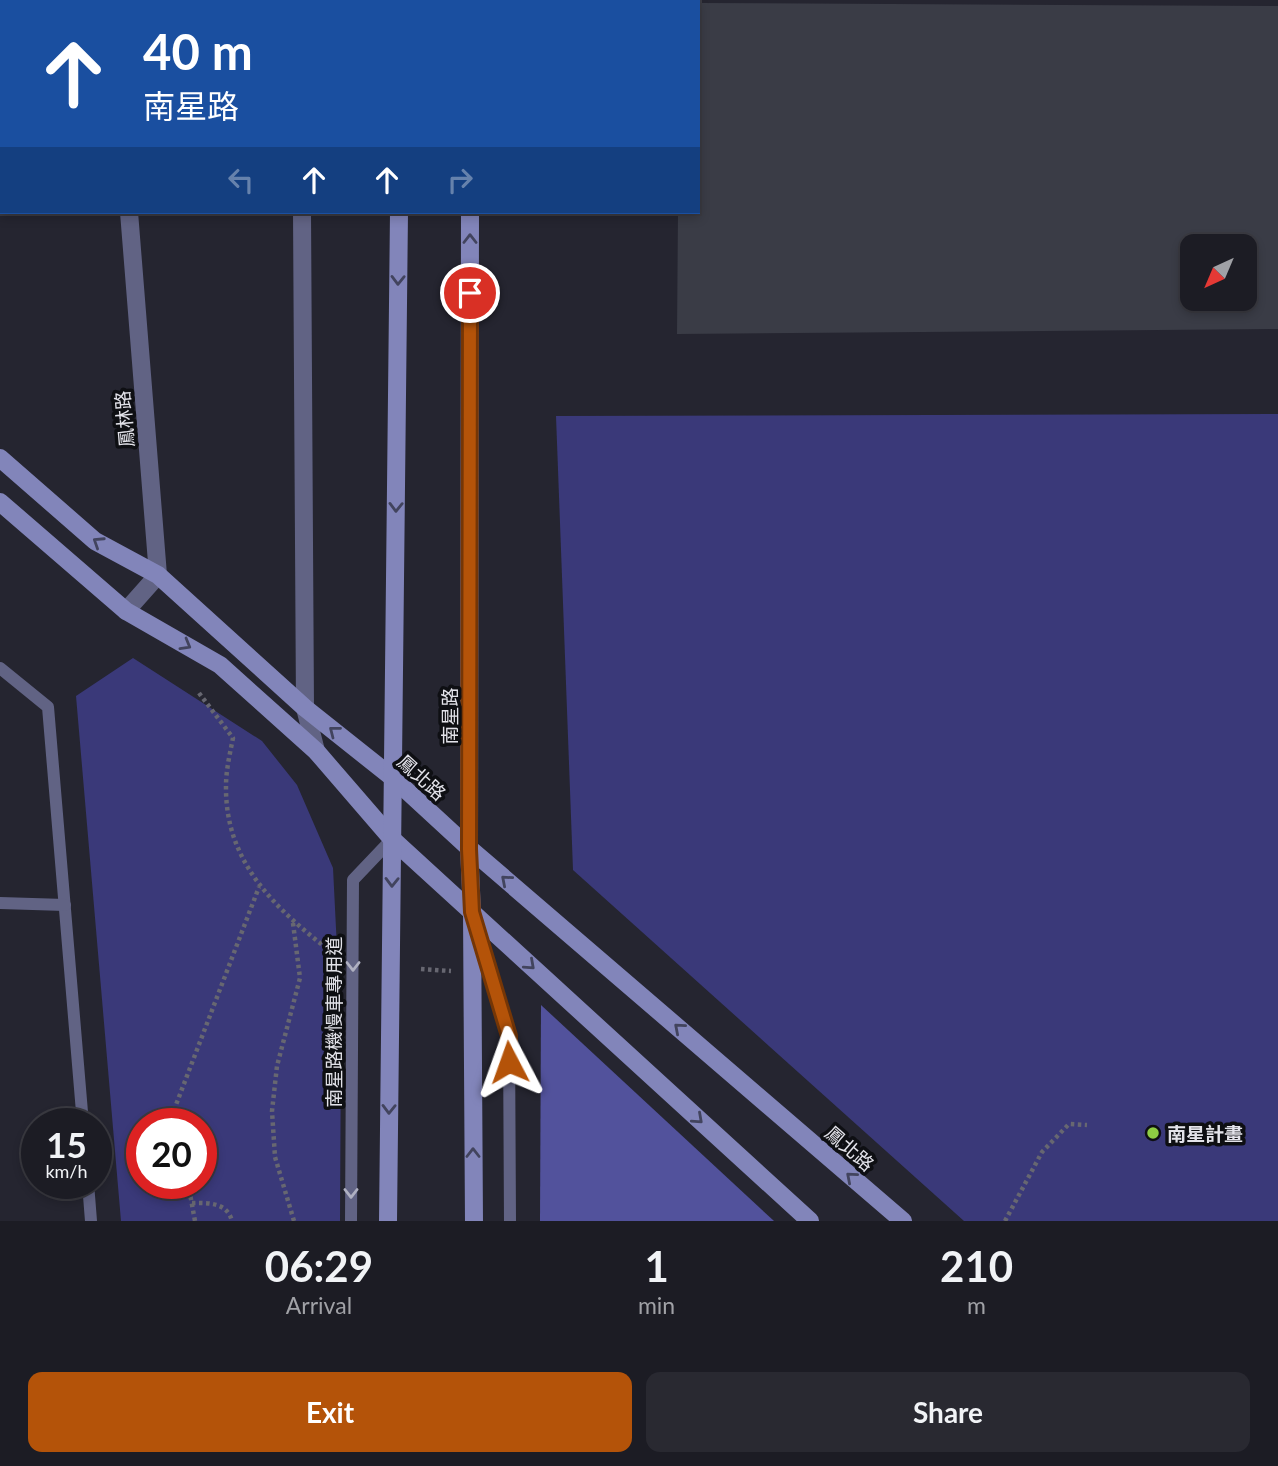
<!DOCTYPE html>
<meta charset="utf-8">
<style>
:root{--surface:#1c1c24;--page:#292931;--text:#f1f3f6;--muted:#a0a1a6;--line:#3a3a41;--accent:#b45309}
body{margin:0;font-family:Lato,"Noto Sans TC",sans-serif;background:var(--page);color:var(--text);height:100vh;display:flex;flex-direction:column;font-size:26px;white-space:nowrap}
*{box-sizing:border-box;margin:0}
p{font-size:23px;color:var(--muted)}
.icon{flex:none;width:38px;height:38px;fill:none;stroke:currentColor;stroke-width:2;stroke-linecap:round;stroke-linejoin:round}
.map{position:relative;height:1221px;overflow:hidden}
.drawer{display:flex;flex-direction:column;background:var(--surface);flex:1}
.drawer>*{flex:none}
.banner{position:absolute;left:0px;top:0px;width:700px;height:214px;box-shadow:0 4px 10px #0003,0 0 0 2px var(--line);background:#1a4fa0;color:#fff;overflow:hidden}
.needle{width:46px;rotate:224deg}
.fabs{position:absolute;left:1180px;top:234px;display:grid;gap:14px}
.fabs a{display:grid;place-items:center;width:77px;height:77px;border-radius:14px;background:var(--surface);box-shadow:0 4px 10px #0003,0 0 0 2px var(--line);font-size:35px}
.speed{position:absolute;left:21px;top:1108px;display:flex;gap:14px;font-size:35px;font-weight:700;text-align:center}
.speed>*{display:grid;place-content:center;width:91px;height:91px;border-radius:50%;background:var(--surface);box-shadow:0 4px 10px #0003,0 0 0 2px var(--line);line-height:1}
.speed small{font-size:18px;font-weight:400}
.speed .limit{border:10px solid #d22;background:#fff;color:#111}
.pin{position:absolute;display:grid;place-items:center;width:60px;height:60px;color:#fff;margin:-30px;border:4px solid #fff;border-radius:50%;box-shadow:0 2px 7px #0007}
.me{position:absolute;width:77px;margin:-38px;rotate:356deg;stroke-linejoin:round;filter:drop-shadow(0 0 5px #0008)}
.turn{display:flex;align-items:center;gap:24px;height:147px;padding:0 28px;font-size:32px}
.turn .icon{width:91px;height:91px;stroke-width:2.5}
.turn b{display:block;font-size:49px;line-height:60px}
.lanes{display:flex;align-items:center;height:66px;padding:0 28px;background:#0003;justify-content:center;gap:35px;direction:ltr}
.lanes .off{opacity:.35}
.eta{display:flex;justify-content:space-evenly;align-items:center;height:119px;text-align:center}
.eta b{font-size:42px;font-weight:700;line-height:49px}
.cta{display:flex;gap:14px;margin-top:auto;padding:14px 28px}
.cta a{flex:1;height:80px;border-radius:14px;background:var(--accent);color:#fff;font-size:28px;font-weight:700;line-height:80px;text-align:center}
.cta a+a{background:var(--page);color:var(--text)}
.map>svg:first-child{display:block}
.green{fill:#3a3979;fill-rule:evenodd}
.forest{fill:#52529c}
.building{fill:#3a3c46;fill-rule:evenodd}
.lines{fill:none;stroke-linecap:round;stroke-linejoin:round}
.path{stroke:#676771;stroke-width:4.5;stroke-dasharray:3.5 3.5;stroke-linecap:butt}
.lane{stroke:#616384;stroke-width:12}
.street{stroke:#616384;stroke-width:18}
.secondary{stroke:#8285ba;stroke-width:18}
.oneway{stroke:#42445e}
.oneway2{stroke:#afb0c1}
.route-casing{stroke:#753606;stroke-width:18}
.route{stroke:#b45309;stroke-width:12}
.poi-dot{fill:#8ece43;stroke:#0e0f13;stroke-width:2.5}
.labels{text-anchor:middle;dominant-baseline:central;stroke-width:7;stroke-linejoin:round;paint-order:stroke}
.street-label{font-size:19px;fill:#e3e3ea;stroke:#0e0f13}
.poi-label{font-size:19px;font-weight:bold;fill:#e3e3ea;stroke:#0e0f13;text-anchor:start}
</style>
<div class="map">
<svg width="1278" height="1221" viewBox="0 0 1278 1221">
<rect width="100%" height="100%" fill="#252530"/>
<!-- green -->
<g class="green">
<polygon points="1278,414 1278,1221 964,1221 573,870 556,416"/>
<path d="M133,658l129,83 35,44 36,83 8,161 -1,192h-219l-45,-525zM142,1124h59v59h-59z"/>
</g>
<!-- forest -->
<polygon class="forest" points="541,1005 774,1221 540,1221"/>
<!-- building -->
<path class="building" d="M698,3l580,3v323l-601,5 1,-122h20zM1192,247h52v52h-52z"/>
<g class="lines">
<!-- path -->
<g class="path">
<path d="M199,693l34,45c-3,15 -7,32 -7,48 -1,78 51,124 108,168"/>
<polyline points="293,923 300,978 277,1066 272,1111 275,1157 294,1221"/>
<polyline points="421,969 451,971"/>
<polyline points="177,1124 174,1110 259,887"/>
<polyline points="188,1183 195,1221"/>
<path d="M192,1203c16,0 35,-1 40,18"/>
<polyline points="1005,1221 1042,1152 1069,1124 1087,1125"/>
</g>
<!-- lane -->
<g class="lane">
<polyline points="0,668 48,707 83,1124"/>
<polyline points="0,903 65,905"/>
<polyline points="477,929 509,1036 510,1221"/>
<polyline points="88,1183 91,1221"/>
<polyline points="351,1221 353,880 392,839"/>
</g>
<!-- street -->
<g class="street">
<polyline points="112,0 112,2"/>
<polyline points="300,0 300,2"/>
<polyline points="0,28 2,28"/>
<polyline points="302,212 305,708 316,751"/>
<polyline points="126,611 158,575 129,212"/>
</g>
<!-- secondary -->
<g class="secondary">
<polyline points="401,2 401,0"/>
<polyline points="471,2 471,0"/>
<polyline points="470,212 469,848 472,912 474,1221"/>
<polyline points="0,458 95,541 158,575 305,708 393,778 469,848 903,1221"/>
<polyline points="0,502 126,611 220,665 316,751 392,839 810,1221"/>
<polyline points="388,1221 399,212"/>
</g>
</g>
<!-- one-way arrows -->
<defs><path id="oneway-chevron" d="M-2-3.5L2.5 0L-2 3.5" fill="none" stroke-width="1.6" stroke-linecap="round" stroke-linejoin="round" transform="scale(1.75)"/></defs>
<g class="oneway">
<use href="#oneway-chevron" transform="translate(470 239) rotate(-90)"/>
<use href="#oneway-chevron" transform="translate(398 280) rotate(91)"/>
<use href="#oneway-chevron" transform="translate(396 507) rotate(91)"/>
<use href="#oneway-chevron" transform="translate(98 542) rotate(-147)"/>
<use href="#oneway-chevron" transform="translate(186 645) rotate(30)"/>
<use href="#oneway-chevron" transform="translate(334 731) rotate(-142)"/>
<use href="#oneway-chevron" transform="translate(506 880) rotate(-139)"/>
<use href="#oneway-chevron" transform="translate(392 882) rotate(91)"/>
<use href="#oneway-chevron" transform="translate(530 965) rotate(42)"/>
<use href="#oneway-chevron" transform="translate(679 1028) rotate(-139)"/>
<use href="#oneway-chevron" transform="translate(389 1109) rotate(91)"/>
<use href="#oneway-chevron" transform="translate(698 1119) rotate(42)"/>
<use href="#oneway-chevron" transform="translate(473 1153) rotate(-90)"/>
<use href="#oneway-chevron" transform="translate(851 1177) rotate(-139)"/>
</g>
<g class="oneway2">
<use href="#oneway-chevron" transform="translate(353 966) rotate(90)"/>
<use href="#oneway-chevron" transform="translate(351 1193) rotate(90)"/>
</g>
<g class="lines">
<!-- route casing -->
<g class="route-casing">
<polyline id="route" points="470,293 469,849 472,912 509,1036 509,1062"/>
</g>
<!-- route -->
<use href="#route" class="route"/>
</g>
<!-- markers -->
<circle class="poi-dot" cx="1153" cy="1133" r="7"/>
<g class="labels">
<!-- street labels -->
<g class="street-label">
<text transform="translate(124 419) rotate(-95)">鳳林路</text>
<text transform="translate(449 716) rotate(-90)">南星路</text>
<text transform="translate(422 777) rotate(42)">鳳北路</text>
<text transform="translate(333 1022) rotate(-90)">南星路機慢車專用道</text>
<text transform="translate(850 1148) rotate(41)">鳳北路</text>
</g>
<!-- poi labels -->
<g class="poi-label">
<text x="1167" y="1133">南星計畫</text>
</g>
</g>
</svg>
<div class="fabs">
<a><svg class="needle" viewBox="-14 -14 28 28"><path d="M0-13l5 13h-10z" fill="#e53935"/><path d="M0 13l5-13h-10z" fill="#a0a1a6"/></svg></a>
</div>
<div class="speed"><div>15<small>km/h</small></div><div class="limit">20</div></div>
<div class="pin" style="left:470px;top:293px;background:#d93025"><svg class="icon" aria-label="arrive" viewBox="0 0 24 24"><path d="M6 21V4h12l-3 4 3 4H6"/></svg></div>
<svg class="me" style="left:509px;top:1062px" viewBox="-20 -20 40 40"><path d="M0-17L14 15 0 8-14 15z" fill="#b45309" stroke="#fff" stroke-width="4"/></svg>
<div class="banner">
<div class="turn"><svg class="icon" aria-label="ahead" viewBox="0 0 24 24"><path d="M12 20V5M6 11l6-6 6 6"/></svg><div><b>40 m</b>南星路</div></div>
<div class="lanes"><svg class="icon off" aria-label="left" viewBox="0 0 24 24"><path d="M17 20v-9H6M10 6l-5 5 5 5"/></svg><svg class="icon" aria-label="ahead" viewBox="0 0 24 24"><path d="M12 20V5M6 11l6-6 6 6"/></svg><svg class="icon" aria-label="ahead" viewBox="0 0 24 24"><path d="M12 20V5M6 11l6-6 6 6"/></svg><svg class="icon off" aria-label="right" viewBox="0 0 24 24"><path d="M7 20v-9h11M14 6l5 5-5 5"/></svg></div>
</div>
</div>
<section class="drawer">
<div class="eta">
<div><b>06:29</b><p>Arrival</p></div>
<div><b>1</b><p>min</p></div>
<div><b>210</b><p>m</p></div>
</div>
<div class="cta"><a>Exit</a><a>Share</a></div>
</section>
